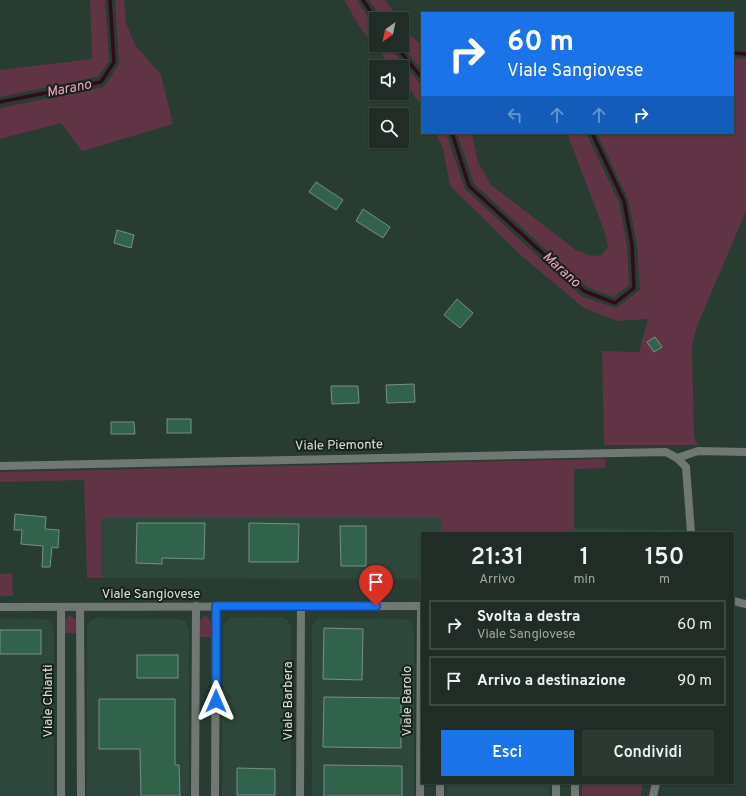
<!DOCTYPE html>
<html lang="it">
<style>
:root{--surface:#1f2d26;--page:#2c3932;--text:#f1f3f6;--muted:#a1a8a7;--line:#3c4943;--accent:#1a73e8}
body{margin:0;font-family:Overpass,sans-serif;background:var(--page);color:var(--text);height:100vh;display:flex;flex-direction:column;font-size:15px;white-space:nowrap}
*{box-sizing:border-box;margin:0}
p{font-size:13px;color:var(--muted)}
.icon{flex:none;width:22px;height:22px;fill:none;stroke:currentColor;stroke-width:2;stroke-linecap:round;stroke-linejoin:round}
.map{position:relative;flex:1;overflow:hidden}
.details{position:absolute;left:421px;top:532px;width:313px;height:252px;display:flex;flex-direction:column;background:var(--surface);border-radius:0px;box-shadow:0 1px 3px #0004,0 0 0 1px var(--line)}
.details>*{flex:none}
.guide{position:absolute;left:421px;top:12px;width:313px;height:122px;border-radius:0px;box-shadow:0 1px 3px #0004,0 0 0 1px var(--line);background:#1a73e8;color:#fff;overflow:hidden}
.needle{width:26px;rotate:213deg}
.fabs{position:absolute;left:369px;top:12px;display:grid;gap:8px}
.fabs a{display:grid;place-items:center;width:40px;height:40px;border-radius:0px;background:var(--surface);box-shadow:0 1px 3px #0004,0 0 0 1px var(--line);font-size:20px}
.pin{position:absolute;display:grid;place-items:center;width:34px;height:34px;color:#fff;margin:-41px -17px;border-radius:50% 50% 50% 0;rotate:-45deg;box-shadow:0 0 4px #0007}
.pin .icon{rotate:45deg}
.me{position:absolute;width:44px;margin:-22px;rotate:0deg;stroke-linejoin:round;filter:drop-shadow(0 0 3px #0008)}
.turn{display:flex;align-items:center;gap:14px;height:84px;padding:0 20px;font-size:18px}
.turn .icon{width:52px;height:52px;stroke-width:2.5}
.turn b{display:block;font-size:28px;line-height:34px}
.lanes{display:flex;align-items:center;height:38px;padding:0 20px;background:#0003;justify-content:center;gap:20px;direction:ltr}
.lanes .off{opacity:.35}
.eta{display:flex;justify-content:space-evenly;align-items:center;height:68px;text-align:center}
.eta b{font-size:24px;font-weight:600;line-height:28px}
.cta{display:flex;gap:8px;margin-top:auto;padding:8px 20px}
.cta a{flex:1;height:46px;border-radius:0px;background:var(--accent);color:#fff;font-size:16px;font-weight:600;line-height:46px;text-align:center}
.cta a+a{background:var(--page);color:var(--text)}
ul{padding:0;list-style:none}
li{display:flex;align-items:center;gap:12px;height:50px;margin:0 8px 6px;padding:0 12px;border:2px solid var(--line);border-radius:0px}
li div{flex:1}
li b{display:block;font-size:15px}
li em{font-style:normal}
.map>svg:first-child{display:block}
.built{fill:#2d473a}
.green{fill:#603444}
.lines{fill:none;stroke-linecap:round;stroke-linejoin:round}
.stream{stroke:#320b1b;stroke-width:3.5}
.building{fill:#31624c;stroke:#7b9085}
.street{stroke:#6f7873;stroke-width:8}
.route-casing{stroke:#114b97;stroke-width:10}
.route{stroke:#1a73e8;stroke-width:7}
.labels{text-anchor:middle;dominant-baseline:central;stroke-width:4;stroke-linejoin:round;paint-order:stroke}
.street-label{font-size:13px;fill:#d9e4de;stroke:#18201c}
.water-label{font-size:14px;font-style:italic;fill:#f5a7c1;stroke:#18201c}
</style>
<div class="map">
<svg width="746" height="796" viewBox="0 0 746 796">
<rect width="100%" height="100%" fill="#293c32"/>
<!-- built -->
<g class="built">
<polygon points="101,518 442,518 442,533 422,533 422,579 101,578"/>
<polygon points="574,528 684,530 685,533 574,533"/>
<polygon points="281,617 288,620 291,628 291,796 222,796 223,627 226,621 232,618"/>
<polygon points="0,618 44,619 51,621 54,629 54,796 0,796"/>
<polygon points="97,618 179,619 186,621 189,629 189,796 87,796 87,627 90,621"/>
<polygon points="322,618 404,619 411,621 414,629 414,796 312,796 312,627 315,621"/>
<rect x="447" y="783" width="102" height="13"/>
</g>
<!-- green -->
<g class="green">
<polygon points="90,0 105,0 109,61 98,77 0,97 0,70 92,59"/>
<polygon points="115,0 124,0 126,23 135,45 161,75 173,124 82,151 61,123 0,139 0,108 104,87 119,64"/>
<polygon points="344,0 357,0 376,29 376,45 388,45 422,86 422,106 402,79 402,67 392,67 359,26"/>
<polygon points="369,0 385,0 398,19 382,19"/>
<polygon points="402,25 407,32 422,46 422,70 401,45"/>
<polygon points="733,58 746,59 746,211 697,326 692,346 694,437 698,445 604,445 602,351 639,352 648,319 617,321 584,308 524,258 450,186 443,148 435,133 446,133 465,189 581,296 616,308 640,290 637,244 628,199 597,133 733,133"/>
<polygon points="457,133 472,133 478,162 491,185 576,250 592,256 602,255 608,247 605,233 567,133 586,133 619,202 627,245 629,285 614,297 587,287 474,184"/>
<polygon points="605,459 605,468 574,469 574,533 442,533 441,518 101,518 101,578 87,578 84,480 0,482 0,472"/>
<polygon points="12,573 13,596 0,596 0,574"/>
<polygon points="70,615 76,620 76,633 65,633 65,620"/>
<polygon points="205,615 211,621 211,637 200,637 200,621"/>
<polygon points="582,783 643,783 641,796 582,796"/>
</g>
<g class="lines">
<!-- stream -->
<g class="stream">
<polyline points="363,0 376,20"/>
<polyline points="395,45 422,78"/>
<polyline points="733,53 746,54"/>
<polyline points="0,102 101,82 114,62 110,0"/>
<polyline points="452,133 469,186 584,291 615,303 634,288 632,244 624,201 592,133"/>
</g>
</g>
<!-- building -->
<g class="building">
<polygon points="316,182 343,200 336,210 309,192"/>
<polygon points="363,209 390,227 383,238 356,221"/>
<polygon points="117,230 134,235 131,248 114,243"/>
<polygon points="457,299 473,313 460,328 444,315"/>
<polygon points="655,337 662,347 654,352 647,342"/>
<polygon points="414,384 415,402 387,403 386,385"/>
<polygon points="331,386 358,386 359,403 332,404"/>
<rect x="167" y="419" width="24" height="14"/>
<polygon points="111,422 134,422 135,434 111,434"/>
<polygon points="15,514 46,517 45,529 59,530 58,548 52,547 50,567 42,567 43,546 21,544 22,530 14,530"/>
<polygon points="137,523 205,523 204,559 162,558 162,564 136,563"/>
<polygon points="249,523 299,524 298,562 249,562"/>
<polygon points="340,526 366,526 366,566 341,566"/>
<polygon points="324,628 363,629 362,680 323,679"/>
<rect x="0" y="630" width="41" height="24"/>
<rect x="137" y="655" width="41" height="23"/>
<polygon points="324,697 401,698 401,748 323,747"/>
<polygon points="99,699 175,699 175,765 179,765 180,796 141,796 140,749 99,749"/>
<polygon points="324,765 402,766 402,796 324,796"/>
<polygon points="237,768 275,769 275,795 237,795"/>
</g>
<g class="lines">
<!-- street -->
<g class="street">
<polyline points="677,458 698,451 746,452"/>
<polyline points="0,466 666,452 677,458 686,467 691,533"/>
<polyline points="733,601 746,604"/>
<polyline points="0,607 422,606"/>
<polyline points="61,607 61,796"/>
<polyline points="80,607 81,796"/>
<polyline points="440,783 440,796"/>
<polyline points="195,796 196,606"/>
<polyline points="215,796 216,606"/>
<polyline points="300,796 301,606"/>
<polyline points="420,796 421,606"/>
<polyline points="556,796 556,783"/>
<polyline points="575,796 575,783"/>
<polyline points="653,796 656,783"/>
</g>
</g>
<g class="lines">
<!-- route casing -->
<g class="route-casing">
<polyline id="route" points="216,701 216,606 376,606"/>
</g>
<!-- route -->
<use href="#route" class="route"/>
</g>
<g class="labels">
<!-- street labels -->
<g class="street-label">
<text transform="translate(339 446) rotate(-1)">Viale Piemonte</text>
<text x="151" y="595">Viale Sangiovese</text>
<text transform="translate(49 701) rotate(-90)">Viale Chianti</text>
<text transform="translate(289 701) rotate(-90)">Viale Barbera</text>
<text transform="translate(408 701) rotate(-90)">Viale Barolo</text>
</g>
<!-- water labels -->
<g class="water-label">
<text transform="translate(69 89) rotate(-11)">Marano</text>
<text transform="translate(561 270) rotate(42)">Marano</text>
</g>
</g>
</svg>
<div class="fabs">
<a><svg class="needle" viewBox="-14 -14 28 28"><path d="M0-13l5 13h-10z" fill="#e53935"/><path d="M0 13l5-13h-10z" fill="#a1a8a7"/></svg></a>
<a><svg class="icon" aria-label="sound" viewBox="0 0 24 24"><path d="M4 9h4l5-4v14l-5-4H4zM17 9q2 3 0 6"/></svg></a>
<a><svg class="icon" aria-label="search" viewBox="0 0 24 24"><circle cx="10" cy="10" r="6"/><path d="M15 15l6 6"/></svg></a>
</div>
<div class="pin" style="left:376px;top:606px;background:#d93025"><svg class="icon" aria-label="arrive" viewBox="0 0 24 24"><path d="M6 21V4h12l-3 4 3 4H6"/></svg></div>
<svg class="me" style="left:216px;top:701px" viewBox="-20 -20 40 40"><path d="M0-17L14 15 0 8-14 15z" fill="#1a73e8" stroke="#fff" stroke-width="4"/></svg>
<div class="guide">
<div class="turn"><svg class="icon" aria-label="right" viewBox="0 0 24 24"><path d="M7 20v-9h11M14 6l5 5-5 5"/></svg><div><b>60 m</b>Viale Sangiovese</div></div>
<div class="lanes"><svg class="icon off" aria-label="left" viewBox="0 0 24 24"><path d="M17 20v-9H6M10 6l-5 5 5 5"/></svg><svg class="icon off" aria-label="ahead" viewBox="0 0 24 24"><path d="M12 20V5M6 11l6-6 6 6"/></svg><svg class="icon off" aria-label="ahead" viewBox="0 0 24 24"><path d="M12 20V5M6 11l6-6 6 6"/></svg><svg class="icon" aria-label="right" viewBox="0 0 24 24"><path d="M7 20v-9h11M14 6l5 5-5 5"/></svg></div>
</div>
<section class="details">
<div class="eta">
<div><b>21:31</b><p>Arrivo</p></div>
<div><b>1</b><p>min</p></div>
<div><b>150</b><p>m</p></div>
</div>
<ul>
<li><svg class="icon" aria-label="right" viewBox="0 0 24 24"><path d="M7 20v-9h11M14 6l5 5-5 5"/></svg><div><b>Svolta a destra</b><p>Viale Sangiovese</p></div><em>60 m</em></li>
<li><svg class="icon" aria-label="arrive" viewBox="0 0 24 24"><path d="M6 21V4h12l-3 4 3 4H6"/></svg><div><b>Arrivo a destinazione</b></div><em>90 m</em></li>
</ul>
<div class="cta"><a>Esci</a><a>Condividi</a></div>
</section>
</div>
